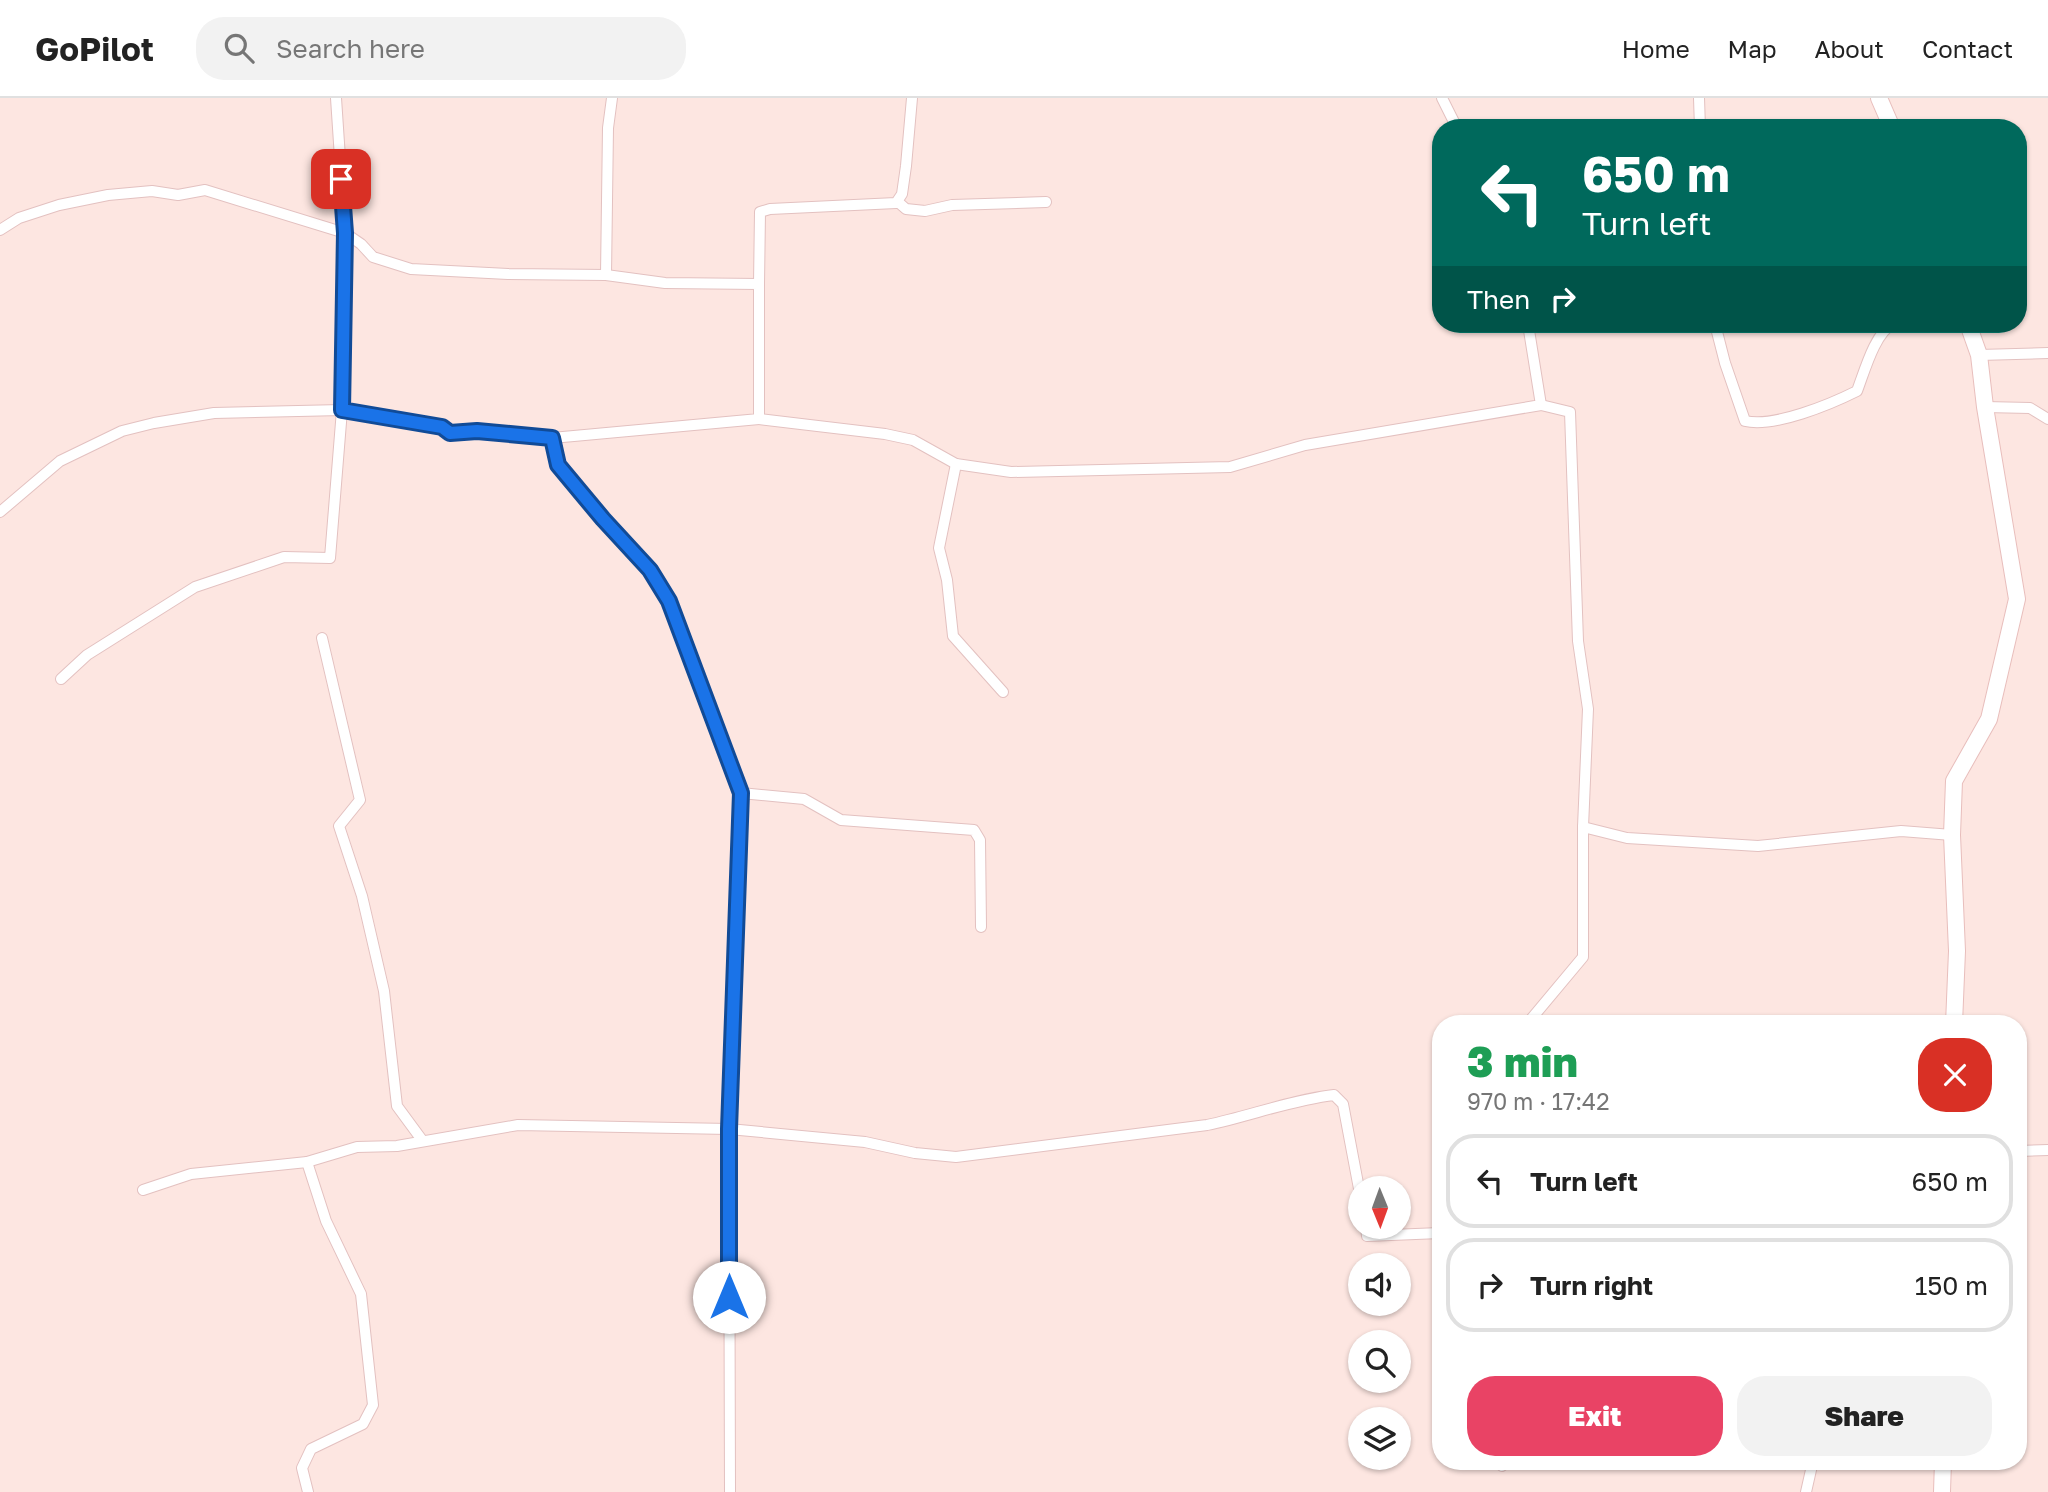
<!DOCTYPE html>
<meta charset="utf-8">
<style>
:root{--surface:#fff;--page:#f2f2f2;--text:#222;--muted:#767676;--line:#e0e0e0;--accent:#e94365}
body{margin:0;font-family:"Golos Text",sans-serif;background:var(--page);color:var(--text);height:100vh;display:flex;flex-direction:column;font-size:26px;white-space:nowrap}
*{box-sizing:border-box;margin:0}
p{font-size:23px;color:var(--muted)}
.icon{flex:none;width:38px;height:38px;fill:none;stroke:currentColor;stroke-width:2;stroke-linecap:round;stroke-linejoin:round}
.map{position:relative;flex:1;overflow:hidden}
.side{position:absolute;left:1432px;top:917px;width:595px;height:455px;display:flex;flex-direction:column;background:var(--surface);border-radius:28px;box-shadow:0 2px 5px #0004}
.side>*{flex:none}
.guide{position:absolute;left:1432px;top:21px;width:595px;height:214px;border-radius:28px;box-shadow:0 2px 5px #0004;background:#00695c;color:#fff;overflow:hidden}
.needle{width:46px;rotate:179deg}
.controls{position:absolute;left:1348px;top:1078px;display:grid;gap:14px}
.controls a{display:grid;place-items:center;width:63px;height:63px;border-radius:50%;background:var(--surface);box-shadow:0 2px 5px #0004;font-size:35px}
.pin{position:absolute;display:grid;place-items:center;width:60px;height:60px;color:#fff;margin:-30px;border-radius:14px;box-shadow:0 4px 10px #0006}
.me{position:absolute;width:77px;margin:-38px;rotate:0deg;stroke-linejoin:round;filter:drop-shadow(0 0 5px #0008)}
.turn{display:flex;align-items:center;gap:24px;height:147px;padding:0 35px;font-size:32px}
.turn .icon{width:91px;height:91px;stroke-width:2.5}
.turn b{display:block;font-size:49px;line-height:60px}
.then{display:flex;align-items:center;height:66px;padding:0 35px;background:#0003;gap:14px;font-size:26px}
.round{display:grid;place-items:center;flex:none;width:74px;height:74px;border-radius:28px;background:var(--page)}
.headline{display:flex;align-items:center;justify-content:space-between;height:119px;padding:0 35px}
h1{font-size:42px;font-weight:800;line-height:52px;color:#1e9e55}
.cta{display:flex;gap:14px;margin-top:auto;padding:14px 35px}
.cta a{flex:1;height:80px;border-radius:28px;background:var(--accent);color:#fff;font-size:28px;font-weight:800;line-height:80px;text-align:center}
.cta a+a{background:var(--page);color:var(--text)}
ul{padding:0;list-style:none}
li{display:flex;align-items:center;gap:21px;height:94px;margin:0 14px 10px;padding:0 21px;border:4px solid var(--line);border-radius:28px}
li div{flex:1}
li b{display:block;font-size:26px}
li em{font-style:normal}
header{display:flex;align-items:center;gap:42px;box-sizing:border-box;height:98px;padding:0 35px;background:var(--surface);border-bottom:2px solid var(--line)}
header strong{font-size:33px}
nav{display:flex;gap:38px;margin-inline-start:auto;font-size:24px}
.search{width:490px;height:63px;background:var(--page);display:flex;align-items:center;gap:18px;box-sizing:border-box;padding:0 24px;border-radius:28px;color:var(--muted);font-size:26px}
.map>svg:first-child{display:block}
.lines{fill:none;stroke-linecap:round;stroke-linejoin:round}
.street-casing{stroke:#e3c1c0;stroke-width:12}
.secondary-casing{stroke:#e8bebc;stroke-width:18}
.street{stroke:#fff;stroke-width:10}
.secondary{stroke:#fff;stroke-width:16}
.route-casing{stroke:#114b97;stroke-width:18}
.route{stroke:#1a73e8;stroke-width:12}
</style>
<header>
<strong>GoPilot</strong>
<div class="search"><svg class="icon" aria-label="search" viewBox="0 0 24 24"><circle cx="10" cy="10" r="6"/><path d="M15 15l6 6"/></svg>Search here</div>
<nav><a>Home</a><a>Map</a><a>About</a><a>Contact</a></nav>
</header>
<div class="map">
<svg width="2048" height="1394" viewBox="0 0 2048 1394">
<rect width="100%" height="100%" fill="#fde6e1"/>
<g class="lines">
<!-- street casing -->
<g class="street-casing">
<g id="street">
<polyline points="1442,0 1457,30"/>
<polyline points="1699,0 1700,30"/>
<polyline points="896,105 898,104 906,111 925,113 952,107 1046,104"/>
<polyline points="0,132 19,120 59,107 108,97 152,93 178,97 205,92 345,135 361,146 373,159 411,171 508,176 606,177 665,185 759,186 759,321 552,340 558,367 603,421 650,472 669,503 741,695 729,1031 730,1394"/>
<polyline points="606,177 608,30 612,0"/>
<polyline points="759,186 760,114 770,111 896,105 902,96 906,68 912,0"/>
<path d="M1715,226l10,39 20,58c29,7 86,-17 112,-30 7,-18 18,-59 36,-67"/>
<polyline points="1979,257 2048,255"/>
<polyline points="1985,309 2030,310 2048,321"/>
<polyline points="759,321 885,336 913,342 956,366 1011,374 1230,369 1305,347 1541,307 1528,226"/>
<polyline points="956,366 939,450 947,482 953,538 1003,594"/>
<polyline points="0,414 60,363 122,333 154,325 214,315 342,312 442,329 450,335 477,333 552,340"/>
<polyline points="322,540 360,702 339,728 362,798 384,893 397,1008 422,1042"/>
<polyline points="61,581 87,557 195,489 284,459 330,460 342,312 345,135 336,0"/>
<polyline points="741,695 804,701 841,722 974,732 980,742 981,829"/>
<polyline points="1583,729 1627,740 1758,748 1901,733 1952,737"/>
<polyline points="1527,926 1583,859 1583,729 1588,611 1578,543 1570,314 1541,307"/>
<polyline points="2018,1053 2048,1052"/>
<path d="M307,1064l50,-15 40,-1 121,-21 211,4 136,13 50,11 41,4 251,-32c43,-9 84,-25 127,-30l9,9 17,90"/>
<polyline points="143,1092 191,1076 307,1064 326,1123 361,1196 373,1307 363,1326 311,1351 302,1370 308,1394"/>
<polyline points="1366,1129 1367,1138 1440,1135"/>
<polyline points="1502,1368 1504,1363"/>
<polyline points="1806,1394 1813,1363"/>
</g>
</g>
<!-- secondary casing -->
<g class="secondary-casing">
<g id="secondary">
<polyline points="1879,0 1892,30"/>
<polyline points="1954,926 1957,853 1952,737 1954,683 1989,621 2017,501 1985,309 1979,257 1968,226"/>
<polyline points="1942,1394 1943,1363"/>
</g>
</g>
<!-- street -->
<use href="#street" class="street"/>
<!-- secondary -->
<use href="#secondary" class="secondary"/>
</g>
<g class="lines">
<!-- route casing -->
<g class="route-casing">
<polyline id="route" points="341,81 345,135 342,312 442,329 450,335 477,333 552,340 558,367 603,421 650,472 669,503 741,695 729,1031 729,1199"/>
</g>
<!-- route -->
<use href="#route" class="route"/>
</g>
</svg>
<div class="controls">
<a><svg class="needle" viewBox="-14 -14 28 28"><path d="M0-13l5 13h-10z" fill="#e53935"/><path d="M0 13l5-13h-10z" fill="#767676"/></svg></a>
<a><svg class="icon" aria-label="sound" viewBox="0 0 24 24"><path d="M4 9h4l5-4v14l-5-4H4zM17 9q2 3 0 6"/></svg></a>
<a><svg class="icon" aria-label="search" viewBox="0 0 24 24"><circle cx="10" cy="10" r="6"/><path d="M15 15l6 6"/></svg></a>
<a><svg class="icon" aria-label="layers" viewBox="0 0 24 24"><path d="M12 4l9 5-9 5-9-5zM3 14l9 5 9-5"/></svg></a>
</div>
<div class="pin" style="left:341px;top:81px;background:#d93025"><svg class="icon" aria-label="arrive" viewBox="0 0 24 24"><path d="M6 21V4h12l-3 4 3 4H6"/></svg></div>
<svg class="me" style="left:729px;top:1199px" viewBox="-20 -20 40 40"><circle r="19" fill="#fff"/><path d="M0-13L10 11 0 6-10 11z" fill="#1a73e8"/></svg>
<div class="guide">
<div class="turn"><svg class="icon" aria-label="left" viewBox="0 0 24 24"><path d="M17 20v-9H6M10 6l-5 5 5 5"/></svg><div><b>650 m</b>Turn left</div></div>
<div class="then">Then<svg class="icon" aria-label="right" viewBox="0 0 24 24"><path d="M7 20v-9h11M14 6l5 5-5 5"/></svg></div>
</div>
<section class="side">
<div class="headline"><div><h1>3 min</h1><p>970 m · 17:42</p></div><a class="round" style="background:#d93025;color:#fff"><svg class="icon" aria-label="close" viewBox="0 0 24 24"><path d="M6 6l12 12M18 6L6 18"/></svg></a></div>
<ul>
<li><svg class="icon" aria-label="left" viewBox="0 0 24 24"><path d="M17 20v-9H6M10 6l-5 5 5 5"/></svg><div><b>Turn left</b></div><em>650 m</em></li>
<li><svg class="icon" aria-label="right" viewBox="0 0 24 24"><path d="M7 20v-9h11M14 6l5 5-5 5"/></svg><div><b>Turn right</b></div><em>150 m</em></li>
</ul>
<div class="cta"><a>Exit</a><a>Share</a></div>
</section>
</div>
